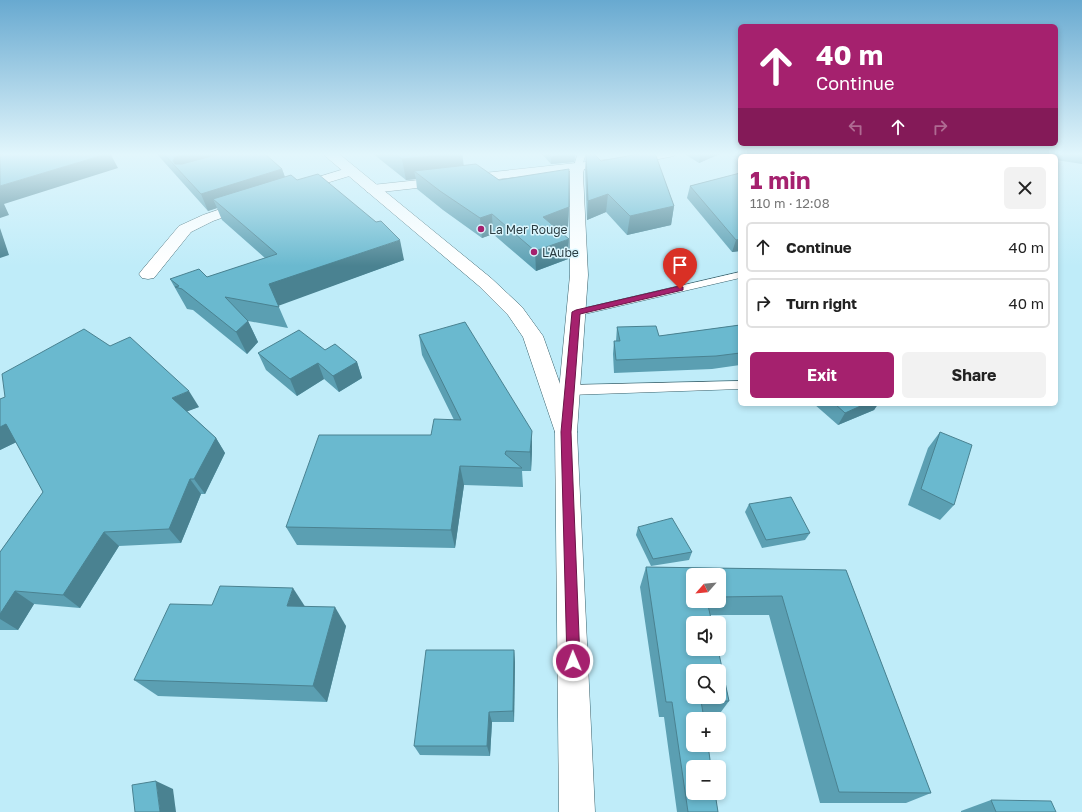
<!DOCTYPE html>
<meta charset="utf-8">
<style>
:root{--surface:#fff;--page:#f2f2f2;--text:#222;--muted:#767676;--line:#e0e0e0;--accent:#a5216e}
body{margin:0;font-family:"Golos Text",sans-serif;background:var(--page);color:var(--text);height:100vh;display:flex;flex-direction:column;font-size:15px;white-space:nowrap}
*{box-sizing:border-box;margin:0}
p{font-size:13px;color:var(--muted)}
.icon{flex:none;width:22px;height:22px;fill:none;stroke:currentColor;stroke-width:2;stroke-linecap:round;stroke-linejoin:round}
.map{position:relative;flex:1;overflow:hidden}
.details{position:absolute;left:738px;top:154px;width:320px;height:252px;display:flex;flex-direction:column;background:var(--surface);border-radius:6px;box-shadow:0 2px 6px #0003}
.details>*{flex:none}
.guide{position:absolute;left:738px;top:24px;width:320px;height:122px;border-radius:6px;box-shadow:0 2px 6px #0003;background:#a5216e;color:#fff;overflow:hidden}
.needle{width:26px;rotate:243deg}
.controls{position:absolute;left:686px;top:568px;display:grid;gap:8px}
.controls a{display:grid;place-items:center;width:40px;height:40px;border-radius:6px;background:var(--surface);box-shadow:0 2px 6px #0003;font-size:20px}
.pin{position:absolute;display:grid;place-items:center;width:34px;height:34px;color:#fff;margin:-41px -17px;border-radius:50% 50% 50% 0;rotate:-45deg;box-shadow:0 0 4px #0007}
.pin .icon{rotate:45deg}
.me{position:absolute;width:44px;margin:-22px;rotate:359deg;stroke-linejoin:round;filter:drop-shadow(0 0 3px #0008)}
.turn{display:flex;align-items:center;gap:14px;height:84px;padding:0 12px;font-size:18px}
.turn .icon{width:52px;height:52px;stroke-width:2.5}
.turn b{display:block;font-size:28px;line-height:34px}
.lanes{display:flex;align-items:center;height:38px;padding:0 12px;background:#0003;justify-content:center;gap:20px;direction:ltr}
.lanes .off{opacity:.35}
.round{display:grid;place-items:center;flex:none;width:42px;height:42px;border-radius:6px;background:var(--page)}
.headline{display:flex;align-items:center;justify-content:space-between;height:68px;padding:0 12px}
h1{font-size:24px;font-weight:700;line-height:30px;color:var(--accent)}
.cta{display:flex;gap:8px;margin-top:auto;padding:8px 12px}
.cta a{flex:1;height:46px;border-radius:6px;background:var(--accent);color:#fff;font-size:16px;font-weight:700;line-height:46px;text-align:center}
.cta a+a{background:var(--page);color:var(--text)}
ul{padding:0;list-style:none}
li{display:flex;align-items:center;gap:12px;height:50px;margin:0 8px 6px;padding:0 4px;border:2px solid var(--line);border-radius:6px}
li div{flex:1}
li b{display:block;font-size:15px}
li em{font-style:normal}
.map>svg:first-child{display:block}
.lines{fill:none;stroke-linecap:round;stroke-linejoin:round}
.lane-casing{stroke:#38616c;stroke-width:1}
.street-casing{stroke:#38616c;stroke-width:1}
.primary-casing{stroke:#38616c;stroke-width:1}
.lane{fill:#fff;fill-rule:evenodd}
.street{fill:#fff;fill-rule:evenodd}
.primary{fill:#fff;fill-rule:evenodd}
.wall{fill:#5b9fb2;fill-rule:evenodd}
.shaded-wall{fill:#4a8291}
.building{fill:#6ab9cf;stroke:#4a8291;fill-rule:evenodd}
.route{fill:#a5216e;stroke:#6b1548}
.poi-dot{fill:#a5216e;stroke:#dbf6fe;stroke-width:1.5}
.labels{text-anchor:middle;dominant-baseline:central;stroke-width:3;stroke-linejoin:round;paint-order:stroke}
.far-poi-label{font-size:12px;fill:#2b3d42;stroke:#dbf6fe;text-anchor:start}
</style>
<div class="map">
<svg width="1082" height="812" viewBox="0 0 1082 812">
<rect width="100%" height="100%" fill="#bfecf9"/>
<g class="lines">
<!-- lane casing -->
<g class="lane-casing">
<g id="lane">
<polygon points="578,153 586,153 582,166 578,168 574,166"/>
<polygon points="740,272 740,278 576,316 572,315 570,313 572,311 576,310"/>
<polygon points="740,381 740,389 569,395 565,393 563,390 565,387 569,385"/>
</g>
</g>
<!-- street casing -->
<g class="street-casing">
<g id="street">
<polygon points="654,153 676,153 674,156 638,163 584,169 583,174 588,275 577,432 574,438 566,441 558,438 555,432 570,275 570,171 372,193 367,192 365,189 367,186 372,185 623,158"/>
<polygon points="351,167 356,168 358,171 356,174 297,192 292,191 290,188 292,185"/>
<polygon points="247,200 252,201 254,204 252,207 213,221 191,232 154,278 148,279 142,278 139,274 142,270 179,226 203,215"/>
</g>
</g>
<!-- primary casing -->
<g class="primary-casing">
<polygon id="primary" points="324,153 338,153 491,278 522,307 543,336 577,432 595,812 559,812 555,432 523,337 508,315 479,286 325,156"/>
</g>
<!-- lane -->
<use href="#lane" class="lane"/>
<!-- street -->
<use href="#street" class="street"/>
<!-- primary -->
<use href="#primary" class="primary"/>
</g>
<!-- wall -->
<g class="wall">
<polygon points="156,153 264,153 282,169 285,177 297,180 404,260 278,305 288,328 248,321 258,342 247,354 193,310 187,309 170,279 207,277 265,258 222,220 217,208 208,211"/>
<polygon points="372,153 462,153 464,166 569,207 568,227 559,230 568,259 536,271 493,234 482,238 443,210 417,189 416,179 406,180"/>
<polygon points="541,153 576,153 574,162 551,164"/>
<polygon points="586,153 601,161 674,206 671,225 627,235 606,212 587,220 585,170"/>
<polygon points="683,153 722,153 699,163"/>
<polygon points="1012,153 1082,153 1082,164 1056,160 1056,156 1020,156"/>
<polygon points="740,173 740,251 732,252 687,198 690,186"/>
<polygon points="740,325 740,365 712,369 614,373 613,354 614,341 616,341 617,327 659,336"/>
<polygon points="419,335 532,451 531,471 522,471 523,487 464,485 455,548 297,545 286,527 454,420 422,355"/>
<polygon points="325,350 357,362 362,378 339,392 324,379 297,396 266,370 258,353"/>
<polygon points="0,399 199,407 187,411 216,438 225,453 205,494 201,494 181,543 119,546 80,608 34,604 18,630 0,630 0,552 43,492 16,442 0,450"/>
<polygon points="814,404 878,404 874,410 838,425"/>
<polygon points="940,432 954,505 940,520 908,505 928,448"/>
<polygon points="749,504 810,533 805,540 762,548 745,512"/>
<polygon points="638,527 692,552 689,560 651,566 636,535"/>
<path d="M646,567l200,3 85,223 -25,10h-86l-51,-188h-59l19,86 -11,15h-15l15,96h-41l-13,-95h-5l-19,-130zM719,575v26h-26z"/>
<polygon points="212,605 305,606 346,626 327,702 158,696 134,680"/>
<polygon points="514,650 515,663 514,722 492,722 490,756 420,755 414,746"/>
<polygon points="991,800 1056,812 961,812 961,811"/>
</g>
<!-- shaded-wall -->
<g class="shaded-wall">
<polygon points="110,153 118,168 4,204 9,215 0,218 0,186"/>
<polygon points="193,153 253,153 183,174 173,161 175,157"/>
<polygon points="462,153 464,174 414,171 416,179 406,180 402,159"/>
<polygon points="576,153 574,162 551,164 551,157"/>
<polygon points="706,153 722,153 699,163 700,155"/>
<polygon points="985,153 998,153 992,156 979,156"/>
<polygon points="1039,153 1047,153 1045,156 1037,156"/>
<polygon points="282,169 288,186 213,199 217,208 208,211 201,194"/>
<polygon points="608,194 606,212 587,220 588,201"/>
<polygon points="674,206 671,225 627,235 630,216"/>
<polygon points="569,207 568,227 543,236 543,217"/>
<polygon points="492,214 493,234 482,238 480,218"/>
<polygon points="0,228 9,255 0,258"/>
<polygon points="569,239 568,259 536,271 535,251"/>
<polygon points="740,239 740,251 732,252 736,240"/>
<polygon points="400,240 404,260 278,306 269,284"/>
<polygon points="248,321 258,342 247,354 236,332"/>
<polygon points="357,362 362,378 339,392 333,376"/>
<polygon points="318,363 324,379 297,396 290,379"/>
<polygon points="189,391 199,407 183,413 172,398"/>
<polygon points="865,404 878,404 874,410 838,425 845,413"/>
<polygon points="6,424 21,440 0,450 0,427"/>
<polygon points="532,431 532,451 531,471 530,452"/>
<polygon points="216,438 225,453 205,494 194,479"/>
<polygon points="460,466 464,485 455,548 451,530"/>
<polygon points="190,479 201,494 181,543 169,529"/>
<polygon points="104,532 119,546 80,608 63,595"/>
<polygon points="293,588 306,608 287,606"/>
<polygon points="15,591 34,604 18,630 0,619 0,614"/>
<polygon points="335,607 346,626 327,702 313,686"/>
<polygon points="514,650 515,663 514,722 513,711"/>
<polygon points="489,712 492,722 490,756 487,746"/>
<polygon points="156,781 173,789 176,812 160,812"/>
</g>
<!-- building -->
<g class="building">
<polygon points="0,153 110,153 0,186"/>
<polygon points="163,153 193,153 175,157 173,161 175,164 182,164 223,153 264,153 282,169 201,194"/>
<polygon points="394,153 462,153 402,159"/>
<polygon points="547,153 575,153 574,154 551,157"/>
<polygon points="586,153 593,153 601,161 643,153 655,153 674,206 630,216 608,194 588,201"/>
<polygon points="696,153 706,153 700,155"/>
<polygon points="822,153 828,153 830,154 833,153 985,153 979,156 809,156"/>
<polygon points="476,164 499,180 569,169 569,207 543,217 569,239 535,251 492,214 480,218 440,191 414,171"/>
<polygon points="740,173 740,239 736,240 690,186"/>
<polygon points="318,174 376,222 381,221 400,240 269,284 279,307 225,297 248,321 236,332 182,289 175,287 179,286 170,279 199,269 207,277 277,254 213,199 291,175 297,180"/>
<polygon points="465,322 532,431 530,452 506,451 505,454 522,468 460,466 451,530 286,527 319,435 431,435 434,419 461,420 419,335"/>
<polygon points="740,325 740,353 716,356 616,360 614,341 620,341 617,327 656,326 659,336"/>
<polygon points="84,329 110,346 130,337 189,391 172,398 216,438 194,479 190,479 169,529 104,532 63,595 15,591 0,614 0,552 43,492 6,424 0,427 0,399 5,397 2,374"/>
<polygon points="299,330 325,350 335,344 357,362 333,376 318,363 290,379 258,353"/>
<polygon points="835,404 865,404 845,413"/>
<polygon points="940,432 972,445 954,505 921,489"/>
<polygon points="791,497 810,533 766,540 749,504"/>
<polygon points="672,518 692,552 653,559 638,527"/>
<path d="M646,567l200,3 85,223 -92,-1 -57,-196 -63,1v-22h-26v26h14l5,22h-19v26h25l11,52h-28l3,18h-11v26h15l3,22h-18v26h22l3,19h-30l-16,-110h-6zM693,671h26v26h-26z"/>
<polygon points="220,586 293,588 287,606 335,607 313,686 134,680 170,604 212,605"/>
<polygon points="426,650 514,650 513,711 489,712 487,746 414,746"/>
<polygon points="156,781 160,812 135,812 132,785"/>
<polygon points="991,800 1051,801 1056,812 996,812"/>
</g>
<!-- sky -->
<linearGradient id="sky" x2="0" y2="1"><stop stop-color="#68a9d0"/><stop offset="0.58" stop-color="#e2f6fc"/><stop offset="1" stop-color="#e2f6fc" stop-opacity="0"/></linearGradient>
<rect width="1082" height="266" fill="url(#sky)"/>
<!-- route -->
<polygon class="route" points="680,286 683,287 683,290 580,314 571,432 580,661 578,665 573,667 569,665 567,661 561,432 572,312 576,310"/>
<!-- markers -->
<g class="poi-dot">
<circle cx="481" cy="229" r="4"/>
<circle cx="534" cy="252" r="4"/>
</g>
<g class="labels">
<!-- far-poi labels -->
<g class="far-poi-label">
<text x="489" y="229">La Mer Rouge</text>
<text x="542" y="252">L'Aube</text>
</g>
</g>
</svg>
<div class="controls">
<a><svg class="needle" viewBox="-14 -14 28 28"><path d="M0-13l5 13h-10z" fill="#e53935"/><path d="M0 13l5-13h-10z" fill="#767676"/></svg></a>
<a><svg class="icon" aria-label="sound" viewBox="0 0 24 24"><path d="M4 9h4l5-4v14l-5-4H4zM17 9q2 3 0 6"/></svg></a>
<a><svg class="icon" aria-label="search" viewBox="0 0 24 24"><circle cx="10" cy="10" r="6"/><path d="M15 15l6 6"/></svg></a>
<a>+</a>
<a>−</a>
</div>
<div class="pin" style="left:680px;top:289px;background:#d93025"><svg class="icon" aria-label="arrive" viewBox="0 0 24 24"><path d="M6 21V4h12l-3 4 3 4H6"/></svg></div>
<svg class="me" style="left:573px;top:661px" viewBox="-20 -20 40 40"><circle r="17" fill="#a5216e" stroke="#fff" stroke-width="3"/><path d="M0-11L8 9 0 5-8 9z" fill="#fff"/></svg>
<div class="guide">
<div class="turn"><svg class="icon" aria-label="ahead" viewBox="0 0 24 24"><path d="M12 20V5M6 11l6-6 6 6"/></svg><div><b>40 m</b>Continue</div></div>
<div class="lanes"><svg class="icon off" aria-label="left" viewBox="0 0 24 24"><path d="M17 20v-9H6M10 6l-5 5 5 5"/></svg><svg class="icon" aria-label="ahead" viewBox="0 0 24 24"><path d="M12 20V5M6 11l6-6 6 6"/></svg><svg class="icon off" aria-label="right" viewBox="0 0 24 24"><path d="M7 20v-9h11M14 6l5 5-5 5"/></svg></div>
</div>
<section class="details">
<div class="headline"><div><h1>1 min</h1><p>110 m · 12:08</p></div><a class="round"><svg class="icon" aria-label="close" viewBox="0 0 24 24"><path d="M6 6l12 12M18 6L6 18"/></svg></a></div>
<ul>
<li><svg class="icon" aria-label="ahead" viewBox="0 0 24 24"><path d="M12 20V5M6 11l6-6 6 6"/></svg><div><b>Continue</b></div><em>40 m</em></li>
<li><svg class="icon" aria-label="right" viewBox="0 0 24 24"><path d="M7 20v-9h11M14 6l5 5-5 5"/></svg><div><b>Turn right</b></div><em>40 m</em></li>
</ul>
<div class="cta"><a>Exit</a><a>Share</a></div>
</section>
</div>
